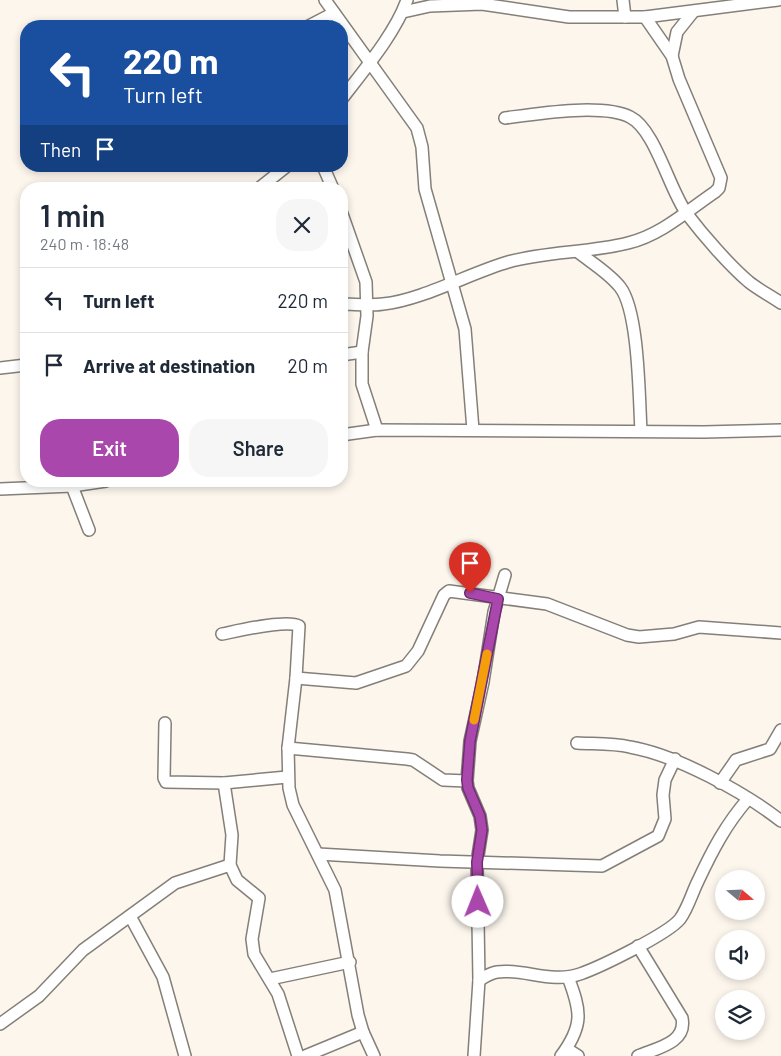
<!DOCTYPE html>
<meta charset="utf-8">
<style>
:root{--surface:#fff;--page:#f6f6f7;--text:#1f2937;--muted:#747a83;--line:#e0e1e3;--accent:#aa47ac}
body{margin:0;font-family:Barlow,sans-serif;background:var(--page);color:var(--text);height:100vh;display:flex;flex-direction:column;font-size:19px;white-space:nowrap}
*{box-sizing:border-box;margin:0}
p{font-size:16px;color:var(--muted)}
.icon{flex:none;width:28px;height:28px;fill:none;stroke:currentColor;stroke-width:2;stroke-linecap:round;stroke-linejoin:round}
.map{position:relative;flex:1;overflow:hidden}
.details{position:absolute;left:20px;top:182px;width:328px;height:305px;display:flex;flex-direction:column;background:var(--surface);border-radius:20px;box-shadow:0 2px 8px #0003}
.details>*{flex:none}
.banner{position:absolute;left:20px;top:20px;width:328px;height:152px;border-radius:20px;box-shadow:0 2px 8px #0003;background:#1a4fa0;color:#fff;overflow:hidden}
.needle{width:32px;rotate:109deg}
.controls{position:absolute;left:715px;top:870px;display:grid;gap:10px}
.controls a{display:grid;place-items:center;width:50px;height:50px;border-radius:50%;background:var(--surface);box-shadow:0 2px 8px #0003;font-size:25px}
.pin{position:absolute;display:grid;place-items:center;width:42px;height:42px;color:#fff;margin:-51px -21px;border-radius:50% 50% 50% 0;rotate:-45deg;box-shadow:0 0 5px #0007}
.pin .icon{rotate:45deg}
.me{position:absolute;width:55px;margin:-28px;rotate:359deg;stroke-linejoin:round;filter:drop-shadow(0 0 4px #0008)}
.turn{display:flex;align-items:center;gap:18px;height:105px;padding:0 20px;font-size:22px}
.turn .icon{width:65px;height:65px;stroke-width:2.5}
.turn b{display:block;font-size:35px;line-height:42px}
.then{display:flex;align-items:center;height:48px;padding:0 20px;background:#0003;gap:10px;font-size:19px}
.round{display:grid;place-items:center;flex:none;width:52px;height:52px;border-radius:20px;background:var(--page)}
.head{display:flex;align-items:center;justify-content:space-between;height:85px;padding:0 20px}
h1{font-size:30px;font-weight:600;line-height:38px}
.cta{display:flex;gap:10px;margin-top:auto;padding:10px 20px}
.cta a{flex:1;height:58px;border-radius:20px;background:var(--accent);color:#fff;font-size:20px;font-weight:600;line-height:58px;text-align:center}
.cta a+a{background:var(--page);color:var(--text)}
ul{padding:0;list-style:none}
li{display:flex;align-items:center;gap:15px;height:65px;padding:0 20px;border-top:1px solid var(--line)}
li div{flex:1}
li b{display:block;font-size:19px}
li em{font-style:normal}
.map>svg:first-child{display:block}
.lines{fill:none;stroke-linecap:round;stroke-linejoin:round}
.minor-casing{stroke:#847f78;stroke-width:14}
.minor{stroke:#fff;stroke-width:11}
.route-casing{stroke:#6e2e70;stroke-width:12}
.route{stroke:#aa47ac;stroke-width:9}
.slow{stroke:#f59e0b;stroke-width:9}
</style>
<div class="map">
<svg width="781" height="1056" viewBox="0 0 781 1056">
<rect width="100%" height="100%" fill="#fcf6ed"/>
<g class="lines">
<!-- minor casing -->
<g class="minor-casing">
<g id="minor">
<polyline points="325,0 417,128 422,147 425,189 465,329 473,430"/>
<polyline points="623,0 625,17"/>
<polyline points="403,12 430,6 482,4 569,17 645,17 778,0"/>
<polyline points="309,26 334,13"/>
<polyline points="672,56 677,32 693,12"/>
<path d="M341,100c22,-29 54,-66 66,-100"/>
<path d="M505,118c30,-4 97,-15 125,-1 25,12 39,72 57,97 16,21 42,51 62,68 10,8 22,14 32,21"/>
<polyline points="323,166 333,189"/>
<polyline points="258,189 287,166"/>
<polyline points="341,211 366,282 367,316 362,352 362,384 377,430"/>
<path d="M578,252c14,11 31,21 42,35 19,24 19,111 21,144"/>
<path d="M341,304c14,0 28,2 42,0 39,-4 87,-31 125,-42 39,-11 81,-9 120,-19 33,-8 59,-32 87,-51l4,-4 2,-10 -42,-99 -7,-23 -27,-39"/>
<polyline points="341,355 362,352"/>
<polyline points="0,368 26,365"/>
<polyline points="341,435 377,430 704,432 781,430"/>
<polyline points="72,486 89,530"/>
<polyline points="0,489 72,486 106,481"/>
<path d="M222,634c15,-3 65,-15 77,-8l-3,52 -8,70 1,40 4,17 42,85 23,125 5,17 11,24"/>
<polyline points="296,678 356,683 406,666 418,651 444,595 449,591 547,604 627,635 639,637 674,634 699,627 781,633"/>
<polyline points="165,723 164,778 166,782 224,783 287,777"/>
<path d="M577,743c17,1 36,0 53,4 46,8 114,45 151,74"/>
<polyline points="288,748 407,759 413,760 443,780 467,781"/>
<polyline points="224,783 232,835 230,865 237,880 259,898 252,939 254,954 278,994 298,1056"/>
<polyline points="720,783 736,760 770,749 781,730"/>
<polyline points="318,854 440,861 602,866 658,836 665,819 663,795 665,780 675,759"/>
<polyline points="130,916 163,977 185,1056"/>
<path d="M638,946l44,72c5,25 -25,30 -44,38"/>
<polyline points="270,979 350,962"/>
<path d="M479,980c6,-3 11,-7 18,-8 27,-4 54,12 83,2 20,-7 88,-40 100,-55 8,-11 12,-26 18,-38 14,-30 28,-57 50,-82"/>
<polyline points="0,1024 39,996 83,950 175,883 230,865"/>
<polyline points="567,1049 578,1056"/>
<polyline points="305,1056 363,1032"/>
<polyline points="474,1056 479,980 477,862 482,830 480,816 468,788 467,781 470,741 483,682 494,612 505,575"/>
<path d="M561,1056c23,-31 20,-45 7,-79"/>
</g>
</g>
<!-- minor -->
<use href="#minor" class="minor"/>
</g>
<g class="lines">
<!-- route casing -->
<g class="route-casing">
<polyline id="route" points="470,593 498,599 470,741 467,780 468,788 480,816 482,830 477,862 478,902"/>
</g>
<!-- route -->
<use href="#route" class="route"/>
<!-- slow -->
<polyline class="slow" points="474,720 487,654"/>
</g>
</svg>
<div class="controls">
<a><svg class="needle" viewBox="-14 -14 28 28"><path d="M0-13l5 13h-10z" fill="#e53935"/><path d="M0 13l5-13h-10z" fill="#747a83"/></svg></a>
<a><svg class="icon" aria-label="sound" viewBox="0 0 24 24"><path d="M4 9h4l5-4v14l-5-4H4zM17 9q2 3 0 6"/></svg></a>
<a><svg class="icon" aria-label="layers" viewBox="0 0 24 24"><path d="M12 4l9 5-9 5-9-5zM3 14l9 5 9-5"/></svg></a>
</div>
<div class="pin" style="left:470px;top:593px;background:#d93025"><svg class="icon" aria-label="arrive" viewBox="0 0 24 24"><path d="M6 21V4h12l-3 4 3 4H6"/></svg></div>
<svg class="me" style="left:478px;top:902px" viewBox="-20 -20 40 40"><circle r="19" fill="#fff"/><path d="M0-13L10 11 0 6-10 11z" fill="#aa47ac"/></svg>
<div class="banner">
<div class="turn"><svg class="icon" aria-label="left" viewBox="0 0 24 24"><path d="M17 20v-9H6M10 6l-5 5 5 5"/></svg><div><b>220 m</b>Turn left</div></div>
<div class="then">Then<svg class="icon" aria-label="arrive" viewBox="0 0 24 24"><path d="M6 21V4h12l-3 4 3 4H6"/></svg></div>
</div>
<section class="details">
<div class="head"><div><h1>1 min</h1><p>240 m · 18:48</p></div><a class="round"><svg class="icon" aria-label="close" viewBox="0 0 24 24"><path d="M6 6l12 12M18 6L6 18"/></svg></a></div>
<ul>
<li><svg class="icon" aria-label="left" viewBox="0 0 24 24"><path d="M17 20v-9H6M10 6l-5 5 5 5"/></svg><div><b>Turn left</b></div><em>220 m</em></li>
<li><svg class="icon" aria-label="arrive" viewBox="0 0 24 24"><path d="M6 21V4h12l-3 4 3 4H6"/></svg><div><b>Arrive at destination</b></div><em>20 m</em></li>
</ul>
<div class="cta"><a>Exit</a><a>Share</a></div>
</section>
</div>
